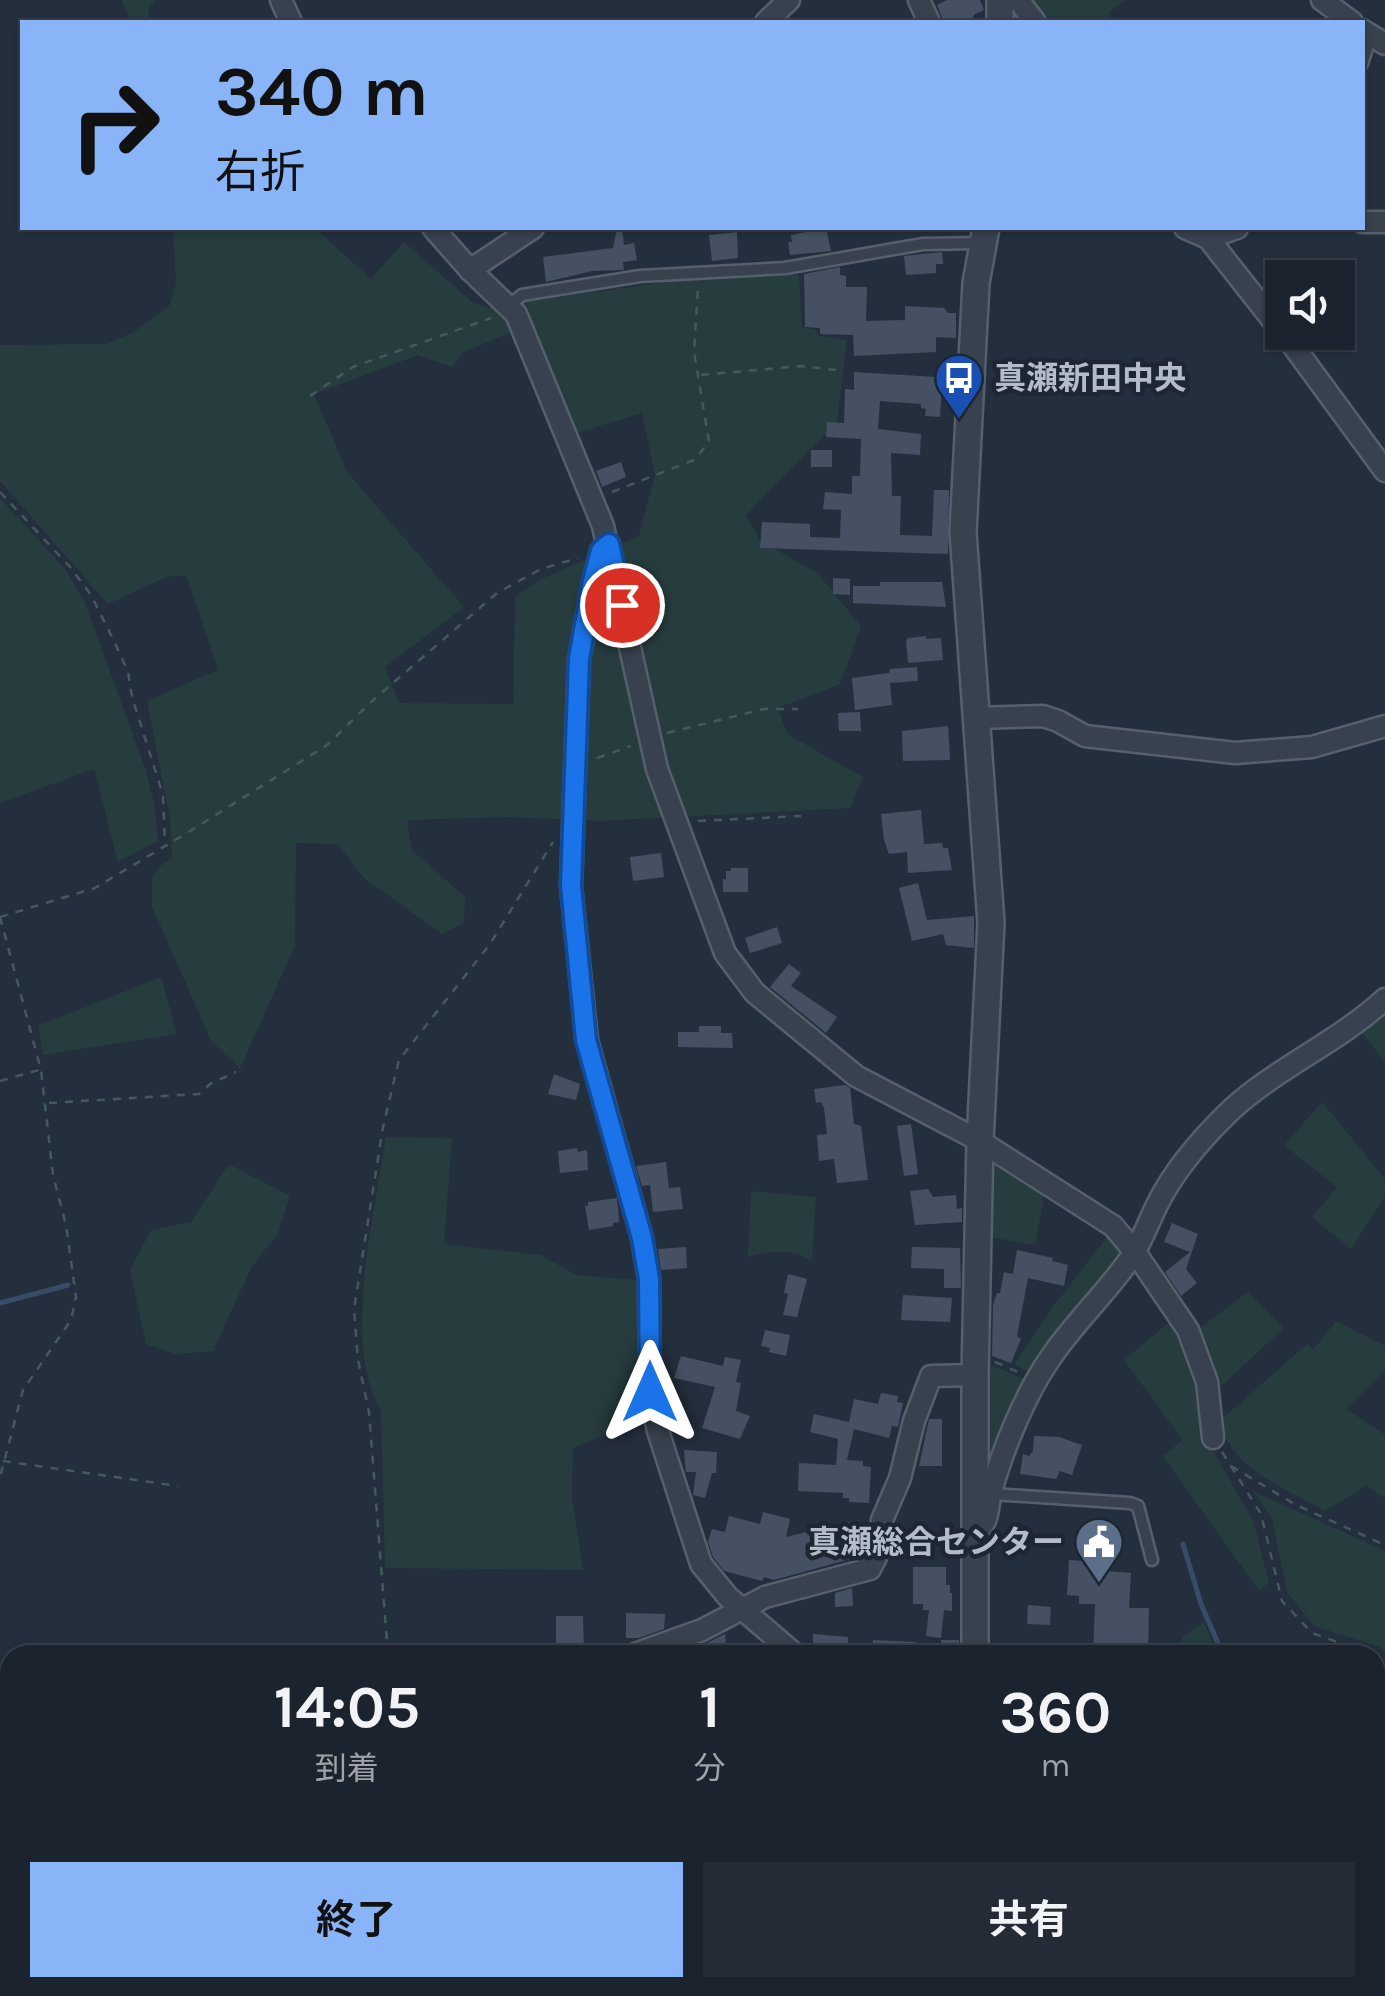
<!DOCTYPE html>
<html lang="ja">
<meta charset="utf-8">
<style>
:root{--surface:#1b232e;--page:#242b36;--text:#f1f3f6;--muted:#a0a4aa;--line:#39404a;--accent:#8ab4f8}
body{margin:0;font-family:Karla,"Noto Sans JP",sans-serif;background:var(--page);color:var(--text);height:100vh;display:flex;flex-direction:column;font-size:38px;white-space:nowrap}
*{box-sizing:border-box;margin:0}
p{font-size:32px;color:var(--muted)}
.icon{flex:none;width:55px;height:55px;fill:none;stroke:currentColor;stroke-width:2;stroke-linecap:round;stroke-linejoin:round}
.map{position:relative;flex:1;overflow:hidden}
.panel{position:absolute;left:0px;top:1645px;width:1385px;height:352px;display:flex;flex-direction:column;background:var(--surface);border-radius:30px 30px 0 0;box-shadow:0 2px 8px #0004,0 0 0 2px var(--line)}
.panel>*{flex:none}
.hud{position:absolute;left:20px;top:20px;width:1345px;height:210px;border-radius:0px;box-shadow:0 2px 8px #0004,0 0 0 2px var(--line);background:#8ab4f8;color:#111;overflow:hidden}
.controls{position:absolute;left:1265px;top:260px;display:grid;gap:20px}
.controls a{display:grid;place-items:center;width:90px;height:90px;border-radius:0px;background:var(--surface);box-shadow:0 2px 8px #0004,0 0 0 2px var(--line);font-size:50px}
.pin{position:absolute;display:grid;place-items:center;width:85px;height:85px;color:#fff;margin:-42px;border:5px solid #fff;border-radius:50%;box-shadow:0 2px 10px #0007}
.me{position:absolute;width:110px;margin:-55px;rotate:0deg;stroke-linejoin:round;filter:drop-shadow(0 0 8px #0008)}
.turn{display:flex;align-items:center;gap:35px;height:210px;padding:0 30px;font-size:45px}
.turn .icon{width:130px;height:130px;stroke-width:2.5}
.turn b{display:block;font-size:70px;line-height:85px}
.eta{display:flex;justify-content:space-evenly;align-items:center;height:170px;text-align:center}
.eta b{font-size:60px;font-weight:700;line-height:70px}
.cta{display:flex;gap:20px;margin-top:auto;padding:20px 30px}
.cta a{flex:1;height:115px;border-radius:0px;background:var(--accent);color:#111;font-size:40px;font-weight:700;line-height:115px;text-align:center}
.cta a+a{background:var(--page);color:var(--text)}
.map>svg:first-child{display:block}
.green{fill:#263c3f;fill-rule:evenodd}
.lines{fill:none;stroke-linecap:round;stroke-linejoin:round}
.stream{stroke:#394c67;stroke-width:5}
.building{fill:#455162}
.service-casing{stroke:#565f6c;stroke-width:15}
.minor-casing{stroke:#565f6c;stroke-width:25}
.tertiary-casing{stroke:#565f6c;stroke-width:30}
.path{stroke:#44595c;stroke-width:2.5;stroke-dasharray:8 8;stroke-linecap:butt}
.service{stroke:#38414e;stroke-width:10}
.minor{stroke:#38414e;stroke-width:20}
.tertiary{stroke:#38414e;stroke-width:25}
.route-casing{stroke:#114b97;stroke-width:25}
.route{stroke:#1a73e8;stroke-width:18}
.labels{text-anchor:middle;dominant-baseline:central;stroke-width:9;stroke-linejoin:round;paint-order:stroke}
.poi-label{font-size:32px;font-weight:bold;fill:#b4bcc9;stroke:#1d2633;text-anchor:start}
</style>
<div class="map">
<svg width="1385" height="1996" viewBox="0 0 1385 1996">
<rect width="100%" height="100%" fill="#242f3e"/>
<!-- green -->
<g class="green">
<polygon points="121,0 156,0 149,7 148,19 131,21"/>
<polygon points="1026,0 1125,0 1109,12 1111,16 1100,22 1042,22"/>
<path d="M173,228h142l56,51 33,-37 68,60 27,9 26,-9 181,-26 93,-1 3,52 13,3 4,6 28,4 -10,83 -91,92 14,25 58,34 43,52 -21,58 -62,24 9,26 76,43 -13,31 -251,13 -91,-4 -101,3 5,30 53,47 -1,26 -22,11 -78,-56 -26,-34 -42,-1 -1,103 -55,122 -29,-27 -59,-135v-28l7,-11 13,-9 -2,-39 -23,-118 71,-31 -32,-95 -20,2 -58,27 -108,-123v-136l106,-1 28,-12 36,-27 6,-22zM533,323l1,13 40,98 68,-21 13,61 -16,62 -102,45 -22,16 -2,107 -114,-1 -14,-36 79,-60 -117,-135 -33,-78 104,-39 34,12 12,-15z"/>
<polygon points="0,498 65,569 84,600 145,768 155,806 158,841 118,862 94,769 0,803"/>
<polygon points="161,977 177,1034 43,1055 38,1026"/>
<polygon points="1382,1010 1385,1014 1385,1062 1361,1031"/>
<polygon points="1322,1102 1385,1179 1385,1196 1351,1249 1312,1217 1337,1187 1284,1145"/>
<path d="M386,1137l66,1 -8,106 96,11 37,20 59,5 8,139 -71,29 -1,49 11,73 -198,-2 -4,-157c-40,-69 -6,-198 5,-274z"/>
<polygon points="993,1160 1045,1190 1035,1245 990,1237"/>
<polygon points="229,1164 290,1196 278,1233 251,1268 213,1351 176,1354 146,1344 130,1270 151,1230 191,1222"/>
<path d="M751,1191l65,6 -4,64c-21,-13 -42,-11 -64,-4z"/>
<polygon points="1110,1233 1125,1251 1068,1318 1030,1373 1014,1364 1053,1307"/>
<polygon points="1248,1292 1284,1328 1218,1389 1196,1331"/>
<polygon points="1172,1320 1195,1374 1206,1438 1253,1521 1269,1582 1259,1591 1163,1456 1183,1440 1124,1360"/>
<path d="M1336,1321l49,25v24l-39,39 39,26v61l-3,1 -15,-12 -42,26c-39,-23 -97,-42 -104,-91l86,-76 6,6z"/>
<polygon points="988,1364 1030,1381 996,1452 987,1450"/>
<polygon points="1253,1491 1385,1551 1385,1652 1377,1646 1314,1626 1287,1592 1272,1519"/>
<polygon points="1204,1622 1218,1655 1168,1655 1178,1649 1183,1637"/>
<polygon points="0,1668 10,1670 10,1761 0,1759"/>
<polygon points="114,1988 357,1988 356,1996 113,1996"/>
<polygon points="373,1988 495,1988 496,1996 372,1996"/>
<polygon points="1188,1988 1298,1988 1293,1996 1187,1996"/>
</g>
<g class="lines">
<!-- stream -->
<g class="stream">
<polyline points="0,1303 68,1285"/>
<polyline points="1183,1544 1201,1604 1223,1655"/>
<polyline points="1375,1872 1385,1877"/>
</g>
</g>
<!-- building -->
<g class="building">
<polygon points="947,0 980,0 984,10 975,14 969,22 944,22 937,5"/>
<polygon points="617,228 622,228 624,245 634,243 637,260 623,262 624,270 592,271 546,282 543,257 613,248"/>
<polygon points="826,228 831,251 790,255 788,242 792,242 791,235"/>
<polygon points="737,232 738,258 712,261 709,235"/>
<polygon points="942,252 943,264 936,264 936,273 906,275 904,256"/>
<polygon points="840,267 840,275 846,276 846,287 867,287 866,321 905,320 905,306 944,308 948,313 956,313 956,338 936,337 936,352 854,356 853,335 820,334 820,328 805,327 804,274"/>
<polygon points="854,372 936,377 936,384 942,384 940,417 925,416 926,409 921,408 921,404 880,401 878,429 921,434 920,455 891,453 892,496 901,496 900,535 932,536 934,490 949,490 948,554 760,548 762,522 810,524 810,537 840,538 841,510 823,509 825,492 852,494 852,476 860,476 861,439 826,437 827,422 844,423 845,389 854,390"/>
<rect x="811" y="450" width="21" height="17"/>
<polygon points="621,462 626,477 602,487 596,471"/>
<polygon points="833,578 850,579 850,595 833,594"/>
<polygon points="880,582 942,582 946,607 853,603 853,586 880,586"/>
<polygon points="926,636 926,639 941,638 943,660 908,663 906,641 908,638"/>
<polygon points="917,667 918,681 890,683 892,705 855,710 852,678 889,673 890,669"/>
<polygon points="860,712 861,731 839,731 838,713"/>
<polygon points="948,726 950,760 903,761 902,731"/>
<polygon points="921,810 924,844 942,843 943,848 948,848 952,870 908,873 907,852 889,854 884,840 881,814"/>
<polygon points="661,853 664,877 633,881 630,857"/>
<polygon points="731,868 748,868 748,892 723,892 723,879 726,879 726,871 731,871"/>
<polygon points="918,883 927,920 974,916 974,948 946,945 943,934 912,941 899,888"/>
<polygon points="777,927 782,943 750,953 745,938"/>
<polygon points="789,964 801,973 791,986 837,1017 826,1033 770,987"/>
<polygon points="699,1026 721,1026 721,1033 732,1033 733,1048 678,1047 678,1032 699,1032"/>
<polygon points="554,1074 580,1084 576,1100 548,1094"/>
<polygon points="845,1085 850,1088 854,1124 861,1126 868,1180 837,1183 834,1159 819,1161 817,1135 827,1134 824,1108 821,1102 816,1103 814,1089"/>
<polygon points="911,1124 918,1174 904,1176 897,1126"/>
<polygon points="577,1148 578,1152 587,1150 588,1170 560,1173 558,1151"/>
<polygon points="666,1162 669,1188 680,1187 683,1209 653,1212 650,1185 642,1186 636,1166"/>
<polygon points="928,1189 933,1197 956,1195 957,1209 962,1208 962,1222 915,1225 910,1191"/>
<polygon points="617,1198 619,1222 613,1223 613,1226 589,1230 585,1206 588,1206 588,1202"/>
<polygon points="1172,1223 1198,1234 1186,1269 1197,1283 1181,1296 1165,1272 1190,1252 1164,1242"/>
<polygon points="686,1247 687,1268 661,1270 658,1249"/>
<polygon points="912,1247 960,1248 961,1288 944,1288 944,1269 911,1268"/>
<polygon points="1017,1250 1053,1258 1052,1261 1068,1265 1064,1286 1028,1278 1017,1336 1021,1339 1011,1363 992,1356 993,1305 997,1293 1000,1293 1004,1272 1013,1274"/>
<polygon points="788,1274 807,1279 797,1317 783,1315 788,1294 784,1293"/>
<polygon points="903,1295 952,1298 950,1322 901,1320"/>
<polygon points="765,1330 790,1335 786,1356 769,1352 770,1348 761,1346"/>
<polygon points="681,1356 723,1366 725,1357 741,1360 736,1382 741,1383 736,1411 750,1416 740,1439 702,1428 715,1387 674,1378"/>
<polygon points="881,1393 898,1396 897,1402 903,1403 898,1427 892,1426 889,1438 854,1429 847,1460 863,1461 863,1466 871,1467 869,1503 849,1502 849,1498 843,1498 843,1493 798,1491 799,1463 836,1465 838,1439 810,1432 814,1414 849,1422 854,1399 878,1404"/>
<polygon points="929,1419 942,1419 942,1466 919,1466"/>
<polygon points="1034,1436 1059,1437 1082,1445 1072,1475 1060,1471 1056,1479 1020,1474 1023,1454 1029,1456 1033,1451"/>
<polygon points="684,1450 717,1452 716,1473 712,1473 705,1498 693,1495 696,1472 686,1472"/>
<polygon points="763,1512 790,1519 786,1537 853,1521 861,1556 774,1580 764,1577 762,1581 724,1571 713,1557 708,1542 712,1529 725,1532 729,1516 760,1524"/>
<polygon points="1069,1560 1100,1562 1106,1571 1131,1573 1129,1608 1149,1608 1148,1655 1093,1655 1095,1604 1079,1604 1079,1596 1067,1595"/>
<polygon points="913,1567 946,1567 946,1585 950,1585 950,1593 952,1593 952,1611 944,1610 941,1638 926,1636 929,1610 923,1610 923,1604 913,1604"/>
<polygon points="852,1588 853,1606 835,1607 835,1593"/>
<polygon points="1028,1605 1051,1607 1050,1625 1027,1624"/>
<polygon points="626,1613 665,1614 664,1629 639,1638 626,1638"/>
<polygon points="556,1616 583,1616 584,1653 556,1653"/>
<polygon points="725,1634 727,1655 704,1655 707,1643"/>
<polygon points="813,1634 848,1637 848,1655 813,1655"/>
<polygon points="873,1640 916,1642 915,1645 924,1646 924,1655 872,1655"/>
<polygon points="941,1640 959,1640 959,1655 942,1655"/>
</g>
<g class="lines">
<!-- service casing -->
<g class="service-casing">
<g id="service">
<polyline points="1362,64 1371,36"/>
<polyline points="508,306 522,295 640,276 785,268 923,244 982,243"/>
<polyline points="992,1494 1130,1503 1138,1506 1152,1560"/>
</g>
</g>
<!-- minor casing -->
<g class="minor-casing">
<g id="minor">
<polyline points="281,0 291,22"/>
<polyline points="919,0 929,22"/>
<polyline points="1018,0 1035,22"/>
<polyline points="1322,0 1352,22"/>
<polyline points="766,22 789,0"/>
<polyline points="1362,30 1385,44"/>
<polyline points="1362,222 1385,222"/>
<polyline points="433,228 470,270 516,314 603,526 657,769 725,953 755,993 856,1076 980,1141 1113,1226 1135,1252 1188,1330 1207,1382 1213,1438"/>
<polyline points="1185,228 1208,238 1282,332"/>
<polyline points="1208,238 1237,228"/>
<polyline points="470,270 533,228"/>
<polyline points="1283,332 1385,471"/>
<polyline points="609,544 601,551 579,659 571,886 587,1040 642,1238 649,1279 650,1392 658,1431 701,1564 728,1597 796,1655"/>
<polyline points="976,718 1043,716 1058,721 1085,736 1235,753 1312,747 1385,726"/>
<path d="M975,1532c15,-9 12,-25 16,-40 11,-41 34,-97 58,-132 25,-38 60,-69 85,-107 9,-15 15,-32 23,-48 17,-35 46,-68 74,-95 47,-43 107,-68 154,-111"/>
<polyline points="632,1655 702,1630 765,1597 870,1569 877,1555 882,1520 900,1478 914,1421 931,1376 975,1375"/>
<polyline points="365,1996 366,1988"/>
</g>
</g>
<!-- tertiary casing -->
<g class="tertiary-casing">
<g id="tertiary">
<polyline points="1000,0 1000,22"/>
<polyline points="975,1655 975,1375 980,1141 991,923 963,532 976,283 986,228"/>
<polyline points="994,1988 995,1996"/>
</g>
</g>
<!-- path -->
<g class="path">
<polyline points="701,375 801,366 844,371"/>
<polyline points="310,396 353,367 491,318"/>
<polyline points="0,492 70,567 91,595 115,643 128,672 132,697 163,795 165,844"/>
<polyline points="612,492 694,460 709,442 694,352 698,288"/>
<polyline points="667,733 764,709 798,709"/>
<polyline points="597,758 631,746"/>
<polyline points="698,821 801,816"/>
<polyline points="0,917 95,888 187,833 327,745 371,702 497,593 541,569 578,558"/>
<polyline points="0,917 41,1070 53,1175 66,1225 76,1297 71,1320 23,1390 0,1477"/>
<polyline points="0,1081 39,1070"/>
<polyline points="49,1103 199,1094 210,1084 236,1072"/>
<polyline points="995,1362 1020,1373"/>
<polyline points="1222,1452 1261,1514 1282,1601 1312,1633 1374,1655"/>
<polyline points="3,1461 178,1486"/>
<polyline points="1231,1466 1296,1505 1385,1545"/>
<polyline points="388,1655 369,1412 358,1360 354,1309 383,1127 399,1060 490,944 553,842"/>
<polyline points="1376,1656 1385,1663"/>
</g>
<!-- service -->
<use href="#service" class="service"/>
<!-- minor -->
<use href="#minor" class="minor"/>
<!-- tertiary -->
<use href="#tertiary" class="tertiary"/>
</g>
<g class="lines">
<!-- route casing -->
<g class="route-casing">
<polyline id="route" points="622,605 609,544 601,551 592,585 579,659 571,886 586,1040 642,1238 649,1279 650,1392"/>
</g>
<!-- route -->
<use href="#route" class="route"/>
</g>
<!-- icons -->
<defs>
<g id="bus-pin" transform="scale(2.5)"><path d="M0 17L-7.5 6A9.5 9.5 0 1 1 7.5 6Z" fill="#1a4fb4" stroke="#1d2633"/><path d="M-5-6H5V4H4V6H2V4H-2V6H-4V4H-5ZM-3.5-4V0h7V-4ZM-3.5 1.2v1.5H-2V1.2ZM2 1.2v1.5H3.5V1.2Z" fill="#fff"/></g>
<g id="civic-pin" transform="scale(2.5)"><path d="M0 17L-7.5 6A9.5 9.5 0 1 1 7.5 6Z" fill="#5c6f8a" stroke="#1d2633"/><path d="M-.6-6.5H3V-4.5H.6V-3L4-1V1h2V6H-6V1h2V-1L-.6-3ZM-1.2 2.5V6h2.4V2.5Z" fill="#fff"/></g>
</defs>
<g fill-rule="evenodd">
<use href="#bus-pin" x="959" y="378"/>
<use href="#civic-pin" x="1099" y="1542"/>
</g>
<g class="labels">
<!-- poi labels -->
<g class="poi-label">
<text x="994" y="378">真瀬新田中央</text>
<text x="1064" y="1542" text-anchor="end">真瀬総合センター</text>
</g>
</g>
</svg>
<div class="controls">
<a><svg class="icon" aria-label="sound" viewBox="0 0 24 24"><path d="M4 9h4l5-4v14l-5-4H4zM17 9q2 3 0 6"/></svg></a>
</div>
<div class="pin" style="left:622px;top:605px;background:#d93025"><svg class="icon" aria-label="arrive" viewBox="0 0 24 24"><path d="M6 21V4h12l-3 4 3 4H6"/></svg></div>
<svg class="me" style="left:650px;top:1392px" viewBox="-20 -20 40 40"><path d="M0-17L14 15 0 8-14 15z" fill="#1a73e8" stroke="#fff" stroke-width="4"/></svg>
<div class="hud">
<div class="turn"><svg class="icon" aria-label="right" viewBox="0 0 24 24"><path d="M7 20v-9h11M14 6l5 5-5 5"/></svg><div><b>340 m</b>右折</div></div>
</div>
<section class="panel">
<div class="eta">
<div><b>14:05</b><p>到着</p></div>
<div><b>1</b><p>分</p></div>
<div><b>360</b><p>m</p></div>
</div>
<div class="cta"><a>終了</a><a>共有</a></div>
</section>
</div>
